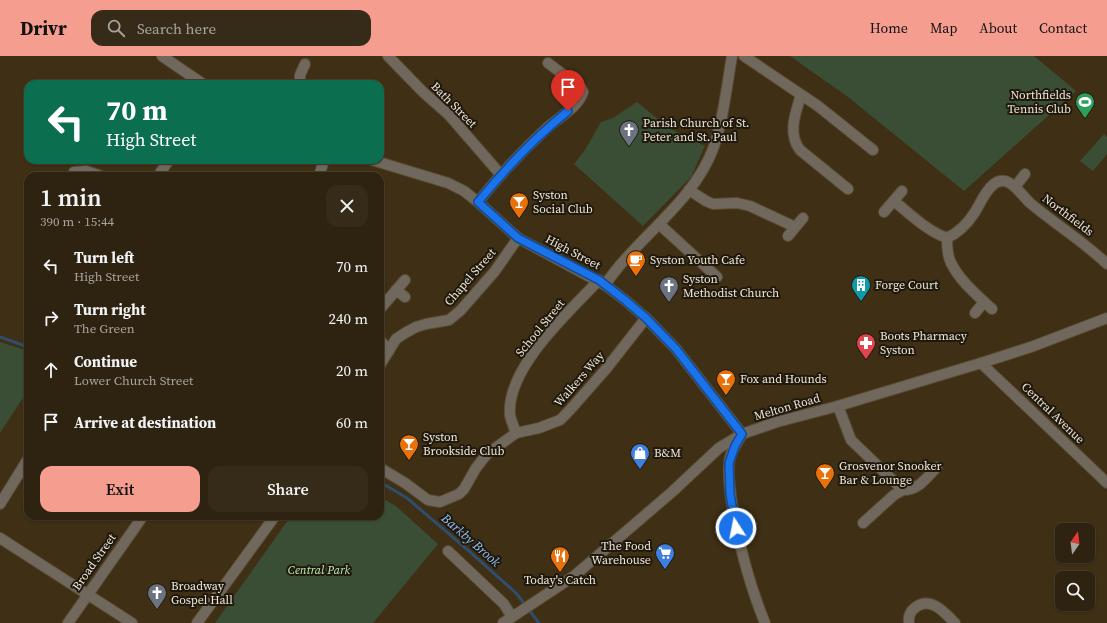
<!DOCTYPE html>
<meta charset="utf-8">
<style>
:root{--surface:#2e2310;--page:#362b19;--text:#f1f3f6;--muted:#a7a49f;--line:#494030;--accent:#f59d8f}
body{margin:0;font-family:"Source Serif 4",serif;background:var(--page);color:var(--text);height:100vh;display:flex;flex-direction:column;font-size:15px;white-space:nowrap}
*{box-sizing:border-box;margin:0}
p{font-size:13px;color:var(--muted)}
.icon{flex:none;width:22px;height:22px;fill:none;stroke:currentColor;stroke-width:2;stroke-linecap:round;stroke-linejoin:round}
.map{position:relative;flex:1;overflow:hidden}
.details{position:absolute;left:24px;top:116px;width:360px;height:348px;display:flex;flex-direction:column;background:var(--surface);border-radius:12px;box-shadow:0 1px 3px #0004,0 0 0 1px var(--line)}
.details>*{flex:none}
.guide{position:absolute;left:24px;top:24px;width:360px;height:84px;border-radius:12px;box-shadow:0 1px 3px #0004,0 0 0 1px var(--line);background:#0b6e4f;color:#fff;overflow:hidden}
.needle{width:26px;rotate:14deg}
.tools{position:absolute;left:1055px;top:467px;display:grid;gap:8px}
.tools a{display:grid;place-items:center;width:40px;height:40px;border-radius:8px;background:var(--surface);box-shadow:0 1px 3px #0004,0 0 0 1px var(--line);font-size:20px}
.pin{position:absolute;display:grid;place-items:center;width:34px;height:34px;color:#fff;margin:-41px -17px;border-radius:50% 50% 50% 0;rotate:-45deg;box-shadow:0 0 4px #0007}
.pin .icon{rotate:45deg}
.me{position:absolute;width:44px;margin:-22px;rotate:349deg;stroke-linejoin:round;filter:drop-shadow(0 0 3px #0008)}
.turn{display:flex;align-items:center;gap:14px;height:84px;padding:0 16px;font-size:18px}
.turn .icon{width:52px;height:52px;stroke-width:2.5}
.turn b{display:block;font-size:28px;line-height:34px}
.round{display:grid;place-items:center;flex:none;width:42px;height:42px;border-radius:12px;background:var(--page)}
.headline{display:flex;align-items:center;justify-content:space-between;height:68px;padding:0 16px}
h1{font-size:24px;font-weight:600;line-height:30px}
.action{display:flex;gap:8px;margin-top:auto;padding:8px 16px}
.action a{flex:1;height:46px;border-radius:12px;background:var(--accent);color:#111;font-size:16px;font-weight:600;line-height:46px;text-align:center}
.action a+a{background:var(--page);color:var(--text)}
ul{padding:0;list-style:none}
li{display:flex;align-items:center;gap:12px;height:52px;padding:0 16px}
li div{flex:1}
li b{display:block;font-size:15px}
li em{font-style:normal}
header{display:flex;align-items:center;gap:24px;box-sizing:border-box;height:56px;padding:0 20px;background:var(--accent);color:#111}
header strong{font-size:19px}
nav{display:flex;gap:22px;margin-inline-start:auto;font-size:14px}
.search{width:280px;height:36px;background:var(--page);display:flex;align-items:center;gap:10px;box-sizing:border-box;padding:0 14px;border-radius:12px;color:var(--muted);font-size:15px}
.map>svg:first-child{display:block}
.green{fill:#3a4e35}
.lines{fill:none;stroke-linecap:round;stroke-linejoin:round}
.stream{stroke:#314d6e;stroke-width:3}
.minor-casing{stroke:#5a4c34;stroke-width:12}
.minor{stroke:#71685d;stroke-width:10}
.route-casing{stroke:#114b97;stroke-width:10}
.route{stroke:#1a73e8;stroke-width:7}
.labels{text-anchor:middle;dominant-baseline:central;stroke-width:4;stroke-linejoin:round;paint-order:stroke}
.poi-label{font-size:12px;fill:#efe6d6;stroke:#1f180d;text-anchor:start}
.street-label{font-size:12px;fill:#efe6d6;stroke:#1f180d}
.park-label{font-size:12px;font-style:italic;fill:#c0f0b4;stroke:#1f180d}
.water-label{font-size:13px;font-style:italic;fill:#94c4fc;stroke:#1f180d}
</style>
<header>
<strong>Drivr</strong>
<div class="search"><svg class="icon" aria-label="search" viewBox="0 0 24 24"><circle cx="10" cy="10" r="6"/><path d="M15 15l6 6"/></svg>Search here</div>
<nav><a>Home</a><a>Map</a><a>About</a><a>Contact</a></nav>
</header>
<div class="map">
<svg width="1107" height="567" viewBox="0 0 1107 567">
<rect width="100%" height="100%" fill="#3e2f15"/>
<!-- green -->
<g class="green">
<polygon points="790,0 1034,0 1076,35 964,135 848,41"/>
<polygon points="637,46 669,72 705,90 691,121 643,170 574,108 585,94 601,66 613,62"/>
<polygon points="1104,78 1107,81 1107,98 1093,115 1080,105"/>
<polygon points="0,286 28,295 28,334 0,377"/>
<polygon points="380,441 396,450 438,488 373,567 215,567 291,460 380,460"/>
</g>
<g class="lines">
<!-- stream -->
<g class="stream">
<polyline points="0,281 28,291"/>
<polyline points="380,426 407,442 469,495 516,537 539,567"/>
</g>
<!-- minor casing -->
<g class="minor-casing">
<g id="minor">
<polyline points="162,0 203,28"/>
<polyline points="388,0 423,36 449,59 501,119"/>
<polyline points="744,0 818,50 873,94"/>
<polyline points="300,28 300,19 305,8"/>
<path d="M801,39c-5,17 -14,38 -1,55l48,39"/>
<polyline points="372,104 448,127 464,135 478,146 518,182 605,229 625,244 646,262 676,293 742,378"/>
<polyline points="74,116 86,115 101,120"/>
<polyline points="158,120 169,104"/>
<polyline points="319,120 324,104"/>
<polyline points="1015,131 1025,118"/>
<polyline points="689,134 706,145 713,148 737,147 750,150 795,171"/>
<path d="M894,145c16,13 33,30 53,37 11,-5 21,-15 28,-26 6,-10 10,-21 19,-28 4,-3 9,-4 14,-2 9,5 15,14 22,21 25,21 53,38 77,61"/>
<path d="M478,146c21,-26 44,-51 69,-74 12,-11 31,-20 36,-36l-2,-4 -33,-25"/>
<polyline points="884,156 902,135"/>
<polyline points="659,168 717,221"/>
<polyline points="788,180 803,162"/>
<path d="M947,182c0,8 0,17 4,25 9,18 26,32 41,46"/>
<path d="M605,229c32,-48 87,-81 108,-136 10,-27 14,-64 19,-93"/>
<polyline points="396,234 405,241"/>
<polyline points="380,253 405,224"/>
<polyline points="975,257 984,246"/>
<polyline points="380,284 389,295"/>
<polyline points="981,307 1107,427"/>
<polyline points="380,309 396,283 405,277 416,271 426,268 449,264 460,255 495,215 518,182"/>
<path d="M838,350l13,34 52,50c16,0 23,-12 34,-23"/>
<polyline points="516,377 539,372 560,364 569,355 606,313 646,262"/>
<path d="M741,380c-5,8 -12,19 -12,28 -1,18 2,35 5,52 7,36 17,73 31,107"/>
<path d="M380,412l25,15 23,17 12,2 19,-8 5,-5 12,-21 11,-14 29,-21c-2,-6 -5,-12 -6,-18 -4,-47 59,-103 89,-135"/>
<polyline points="0,448 28,403"/>
<polyline points="863,467 894,439 903,434"/>
<polyline points="0,482 132,567"/>
<polyline points="448,495 504,548 512,561"/>
<polyline points="68,567 143,460"/>
<polyline points="197,567 275,460"/>
<polyline points="503,567 574,520 672,436 719,392 742,378 777,366 838,350 981,307 1031,291 1107,262"/>
<path d="M909,567c-1,-7 1,-12 7,-16 15,-11 29,6 39,16"/>
</g>
</g>
<!-- minor -->
<use href="#minor" class="minor"/>
</g>
<g class="lines">
<!-- route casing -->
<g class="route-casing">
<path id="route" d="M568,55c-34,27 -63,58 -90,91l40,36 81,42 26,20 21,18 30,31 66,85 -7,12 -6,17 1,31 6,34"/>
</g>
<!-- route -->
<use href="#route" class="route"/>
</g>
<!-- icons -->
<defs>
<g id="stadium-pin" transform="scale(1)"><path d="M0 17L-7.5 6A9.5 9.5 0 1 1 7.5 6Z" fill="#2e9e5b" stroke="#1f180d"/><path d="M0-5a6.5 5 0 1 0 0 10a6.5 5 0 1 0 0-10ZM-3.5-1.8h7v3.6h-7Z" fill="#fff"/></g>
<g id="church-pin" transform="scale(1)"><path d="M0 17L-7.5 6A9.5 9.5 0 1 1 7.5 6Z" fill="#6b7280" stroke="#1f180d"/><path d="M-1.2-6h2.4v3.5h3.3v2.4h-3.3V6h-2.4V-.1h-3.3v-2.4h3.3Z" fill="#fff"/></g>
<g id="bar-pin" transform="scale(1)"><path d="M0 17L-7.5 6A9.5 9.5 0 1 1 7.5 6Z" fill="#e8710a" stroke="#1f180d"/><path d="M-6-5H6L.8 .8V4.5H3.5V6h-7V4.5H-.8V.8Z" fill="#fff"/></g>
<g id="cafe-pin" transform="scale(1)"><path d="M0 17L-7.5 6A9.5 9.5 0 1 1 7.5 6Z" fill="#e8710a" stroke="#1f180d"/><path d="M-5.5-4.5H6V0H3Q3 3.5 0 3.5H-2.5Q-5.5 3.5-5.5 0ZM3-3.2v2h1.7v-2ZM-6 4.5H4V6H-6Z" fill="#fff"/></g>
<g id="building-pin" transform="scale(1)"><path d="M0 17L-7.5 6A9.5 9.5 0 1 1 7.5 6Z" fill="#0f9aa8" stroke="#1f180d"/><path d="M-4-6H4V6H1V3H-1V6H-4ZM-2.5-4.3h1.7v1.8h-1.7ZM.8-4.3h1.7v1.8H.8ZM-2.5-1h1.7V.8h-1.7ZM.8-1h1.7V.8H.8Z" fill="#fff"/></g>
<g id="pharmacy-pin" transform="scale(1)"><path d="M0 17L-7.5 6A9.5 9.5 0 1 1 7.5 6Z" fill="#e0444e" stroke="#1f180d"/><path d="M-2-6h4v4h4v4h-4v4h-4v-4h-4v-4h4Z" fill="#fff"/></g>
<g id="shop-pin" transform="scale(1)"><path d="M0 17L-7.5 6A9.5 9.5 0 1 1 7.5 6Z" fill="#3f7fe0" stroke="#1f180d"/><path d="M-5-2.5h2.3a2.7 3.5 0 0 1 5.4 0H5L5.5 6h-11ZM-1.5-2.5h3a1.5 2.3 0 0 0-3 0Z" fill="#fff"/></g>
<g id="supermarket-pin" transform="scale(1)"><path d="M0 17L-7.5 6A9.5 9.5 0 1 1 7.5 6Z" fill="#3f7fe0" stroke="#1f180d"/><path d="M-6-5.5h2.5l.6 2H6L4.5 2H-2.5L-4.4-4H-6ZM-1.5 3.2a1.3 1.3 0 1 0 .1 0ZM3 3.2a1.3 1.3 0 1 0 .1 0Z" fill="#fff"/></g>
<g id="restaurant-pin" transform="scale(1)"><path d="M0 17L-7.5 6A9.5 9.5 0 1 1 7.5 6Z" fill="#e8710a" stroke="#1f180d"/><path d="M-5-6h1v4h1v-4h1v4h1v-4h1v5L-1.5 .5V6h-2V.5L-5-1ZM5-6V6H3V1.5H1.5Q1.5-4 5-6Z" fill="#fff"/></g>
</defs>
<g fill-rule="evenodd">
<use href="#stadium-pin" x="1085" y="46"/>
<use href="#church-pin" x="629" y="74"/>
<use href="#bar-pin" x="519" y="146"/>
<use href="#cafe-pin" x="636" y="204"/>
<use href="#building-pin" x="861" y="229"/>
<use href="#church-pin" x="669" y="230"/>
<use href="#pharmacy-pin" x="866" y="287"/>
<use href="#bar-pin" x="726" y="323"/>
<use href="#bar-pin" x="409" y="388"/>
<use href="#shop-pin" x="640" y="397"/>
<use href="#bar-pin" x="825" y="417"/>
<use href="#supermarket-pin" x="665" y="497"/>
<use href="#restaurant-pin" x="560" y="500"/>
<use href="#church-pin" x="157" y="537"/>
</g>
<g class="labels">
<!-- poi labels -->
<g class="poi-label">
<text x="1071" y="39" text-anchor="end">Northfields<tspan x="1071" dy="14">Tennis Club</tspan></text>
<text x="643" y="67">Parish Church of St.<tspan x="643" dy="14">Peter and St. Paul</tspan></text>
<text x="533" y="139">Syston<tspan x="533" dy="14">Social Club</tspan></text>
<text x="650" y="204">Syston Youth Cafe</text>
<text x="683" y="223">Syston<tspan x="683" dy="14">Methodist Church</tspan></text>
<text x="875" y="229">Forge Court</text>
<text x="880" y="280">Boots Pharmacy<tspan x="880" dy="14">Syston</tspan></text>
<text x="740" y="323">Fox and Hounds</text>
<text x="423" y="381">Syston<tspan x="423" dy="14">Brookside Club</tspan></text>
<text x="654" y="397">B&amp;M</text>
<text x="839" y="410">Grosvenor Snooker<tspan x="839" dy="14">Bar &amp; Lounge</tspan></text>
<text x="651" y="490" text-anchor="end">The Food<tspan x="651" dy="14">Warehouse</tspan></text>
<text x="560" y="524" text-anchor="middle">Today's Catch</text>
<text x="171" y="530">Broadway<tspan x="171" dy="14">Gospel Hall</tspan></text>
</g>
<!-- street labels -->
<g class="street-label">
<text transform="translate(454 49) rotate(45)">Bath Street</text>
<text transform="translate(1068 159) rotate(37)">Northfields</text>
<text transform="translate(573 196) rotate(28)">High Street</text>
<text transform="translate(470 221) rotate(-49)">Chapel Street</text>
<text transform="translate(540 272) rotate(-51)">School Street</text>
<text transform="translate(579 323) rotate(-49)">Walkers Way</text>
<text transform="translate(787 351) rotate(-16)">Melton Road</text>
<text transform="translate(1053 357) rotate(44)">Central Avenue</text>
<text transform="translate(94 506) rotate(-55)">Broad Street</text>
</g>
<!-- park labels -->
<g class="park-label">
<text x="319" y="514">Central Park</text>
</g>
<!-- water labels -->
<g class="water-label">
<text transform="translate(471 484) rotate(41)">Barkby Brook</text>
</g>
</g>
</svg>
<div class="tools">
<a><svg class="needle" viewBox="-14 -14 28 28"><path d="M0-13l5 13h-10z" fill="#e53935"/><path d="M0 13l5-13h-10z" fill="#a7a49f"/></svg></a>
<a><svg class="icon" aria-label="search" viewBox="0 0 24 24"><circle cx="10" cy="10" r="6"/><path d="M15 15l6 6"/></svg></a>
</div>
<div class="pin" style="left:568px;top:55px;background:#d93025"><svg class="icon" aria-label="arrive" viewBox="0 0 24 24"><path d="M6 21V4h12l-3 4 3 4H6"/></svg></div>
<svg class="me" style="left:736px;top:472px" viewBox="-20 -20 40 40"><circle r="17" fill="#1a73e8" stroke="#fff" stroke-width="3"/><path d="M0-11L8 9 0 5-8 9z" fill="#fff"/></svg>
<div class="guide">
<div class="turn"><svg class="icon" aria-label="left" viewBox="0 0 24 24"><path d="M17 20v-9H6M10 6l-5 5 5 5"/></svg><div><b>70 m</b>High Street</div></div>
</div>
<section class="details">
<div class="headline"><div><h1>1 min</h1><p>390 m · 15:44</p></div><a class="round"><svg class="icon" aria-label="close" viewBox="0 0 24 24"><path d="M6 6l12 12M18 6L6 18"/></svg></a></div>
<ul>
<li><svg class="icon" aria-label="left" viewBox="0 0 24 24"><path d="M17 20v-9H6M10 6l-5 5 5 5"/></svg><div><b>Turn left</b><p>High Street</p></div><em>70 m</em></li>
<li><svg class="icon" aria-label="right" viewBox="0 0 24 24"><path d="M7 20v-9h11M14 6l5 5-5 5"/></svg><div><b>Turn right</b><p>The Green</p></div><em>240 m</em></li>
<li><svg class="icon" aria-label="ahead" viewBox="0 0 24 24"><path d="M12 20V5M6 11l6-6 6 6"/></svg><div><b>Continue</b><p>Lower Church Street</p></div><em>20 m</em></li>
<li><svg class="icon" aria-label="arrive" viewBox="0 0 24 24"><path d="M6 21V4h12l-3 4 3 4H6"/></svg><div><b>Arrive at destination</b></div><em>60 m</em></li>
</ul>
<div class="action"><a>Exit</a><a>Share</a></div>
</section>
</div>
